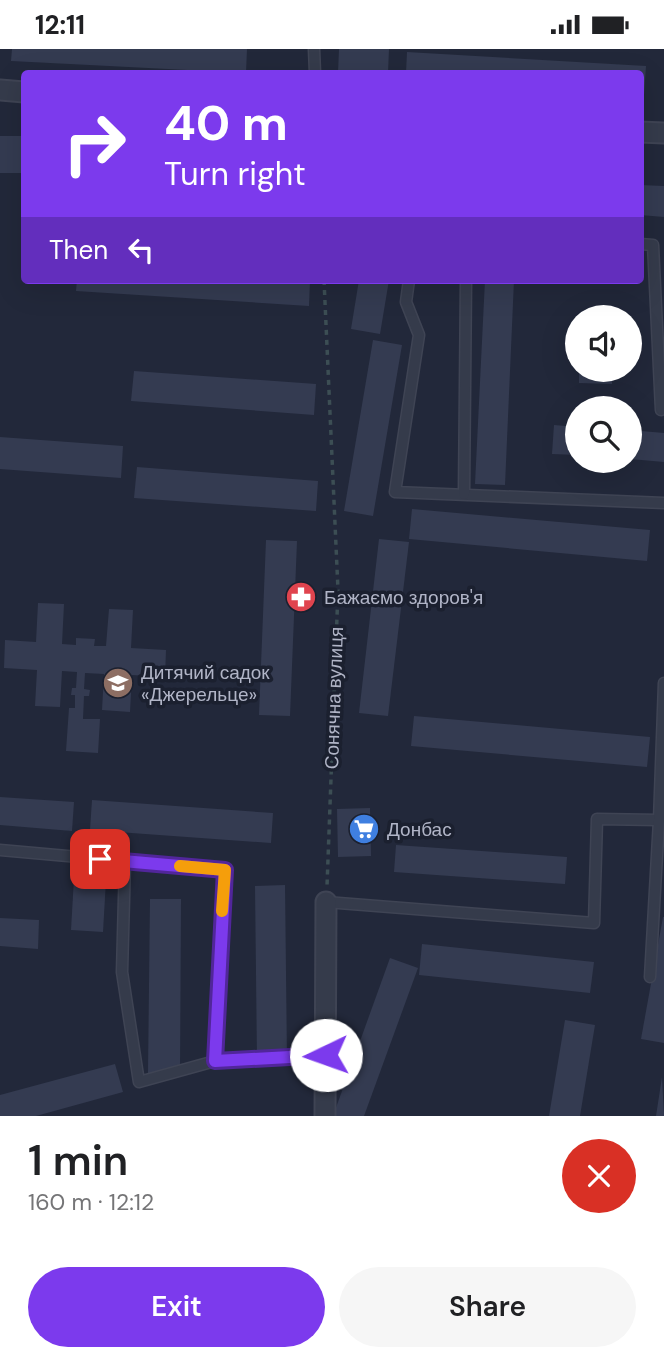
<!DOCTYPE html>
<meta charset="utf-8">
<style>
:root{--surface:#fff;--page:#f6f6f6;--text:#202124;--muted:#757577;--accent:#7c3aed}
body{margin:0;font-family:"DM Sans",sans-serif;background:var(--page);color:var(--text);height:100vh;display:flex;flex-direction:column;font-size:26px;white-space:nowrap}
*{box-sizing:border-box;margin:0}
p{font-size:23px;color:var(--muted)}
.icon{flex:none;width:38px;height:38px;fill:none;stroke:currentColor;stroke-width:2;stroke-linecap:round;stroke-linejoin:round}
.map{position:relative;height:1067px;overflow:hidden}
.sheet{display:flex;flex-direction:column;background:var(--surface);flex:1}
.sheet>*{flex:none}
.top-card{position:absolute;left:21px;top:21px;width:623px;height:214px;border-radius:7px;box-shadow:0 7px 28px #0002;background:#7c3aed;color:#fff;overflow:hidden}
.buttons{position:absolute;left:565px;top:256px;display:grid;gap:14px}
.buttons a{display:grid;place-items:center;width:77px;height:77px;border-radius:50%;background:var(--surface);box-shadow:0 7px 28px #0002;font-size:35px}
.pin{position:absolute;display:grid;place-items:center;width:60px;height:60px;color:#fff;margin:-30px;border-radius:14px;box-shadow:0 4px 10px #0006}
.me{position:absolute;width:77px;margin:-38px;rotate:267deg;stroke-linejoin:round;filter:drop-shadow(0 0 5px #0008)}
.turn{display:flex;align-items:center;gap:24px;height:147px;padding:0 28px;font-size:32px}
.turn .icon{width:91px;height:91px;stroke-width:2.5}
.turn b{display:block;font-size:49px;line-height:60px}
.then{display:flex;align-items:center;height:66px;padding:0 28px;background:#0003;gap:14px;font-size:26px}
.round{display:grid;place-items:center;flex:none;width:74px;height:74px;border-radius:37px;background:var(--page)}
.head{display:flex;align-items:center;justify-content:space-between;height:119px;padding:0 28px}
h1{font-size:42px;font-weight:600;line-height:52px}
.action{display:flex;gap:14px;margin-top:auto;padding:14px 28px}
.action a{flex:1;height:80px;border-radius:42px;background:var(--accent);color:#fff;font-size:28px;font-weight:600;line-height:80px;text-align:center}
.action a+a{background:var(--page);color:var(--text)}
.status{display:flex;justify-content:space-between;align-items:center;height:49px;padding:0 35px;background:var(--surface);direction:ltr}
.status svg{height:19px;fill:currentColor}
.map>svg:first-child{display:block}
.building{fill:#343b51}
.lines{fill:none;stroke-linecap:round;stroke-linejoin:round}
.lane-casing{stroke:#3f4454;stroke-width:13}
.street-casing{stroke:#3f4454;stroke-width:23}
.path{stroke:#3c4e54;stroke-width:3.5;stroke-dasharray:5 5;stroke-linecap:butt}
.lane{stroke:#353b4b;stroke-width:10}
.street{stroke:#353b4b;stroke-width:19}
.route-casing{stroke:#51269a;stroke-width:18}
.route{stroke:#7c3aed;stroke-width:12}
.slow{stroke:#f59e0b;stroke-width:12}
.labels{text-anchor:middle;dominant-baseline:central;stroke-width:7;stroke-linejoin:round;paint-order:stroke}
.poi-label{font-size:19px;fill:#b1b5c7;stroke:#1b202f;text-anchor:start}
.street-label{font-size:19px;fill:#b1b5c7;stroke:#1b202f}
</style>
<div class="status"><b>12:11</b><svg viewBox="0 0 49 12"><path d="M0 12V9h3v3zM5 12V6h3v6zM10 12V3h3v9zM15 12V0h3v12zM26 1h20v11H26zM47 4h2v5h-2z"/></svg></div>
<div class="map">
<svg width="664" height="1067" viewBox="0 0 664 1067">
<rect width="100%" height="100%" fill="#22283a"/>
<!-- building -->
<g class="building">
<polygon points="12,0 247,0 246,24 11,12"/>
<polygon points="339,0 389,0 388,24 338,24"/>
<polygon points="407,3 646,17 644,46 640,46 640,24 406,24"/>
<rect x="0" y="87" width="24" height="37"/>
<polygon points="640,136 664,137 664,168 640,166"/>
<polygon points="77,231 310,231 309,257 76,242"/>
<polygon points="359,231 389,231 380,285 351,280"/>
<polygon points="485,231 514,231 505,436 475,435"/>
<polygon points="373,291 402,296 373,467 344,462"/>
<polygon points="579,320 612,320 612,335 579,334"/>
<polygon points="134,322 316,335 314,366 131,352"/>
<polygon points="554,376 578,378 578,406 552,405"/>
<polygon points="630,381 664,384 664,413 630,410"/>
<polygon points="0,388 123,397 121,429 0,420"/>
<polygon points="137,418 318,432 316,462 134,449"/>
<polygon points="412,460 650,481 647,512 409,490"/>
<polygon points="379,490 409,493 388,667 359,664"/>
<polygon points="266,491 297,492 290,667 259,666"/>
<polygon points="38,554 64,555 62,595 76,596 76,589 95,590 94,597 106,597 109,560 133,561 131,599 166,601 165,628 132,626 130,663 102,661 104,625 85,624 84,640 90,641 89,647 84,647 83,670 100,670 98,704 66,702 69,659 75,659 75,646 71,646 72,639 76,639 77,623 62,622 60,658 35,657 37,621 4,619 5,591 36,593"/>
<polygon points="414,667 650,688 647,718 411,697"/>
<polygon points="0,748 74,753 72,782 0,776"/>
<polygon points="92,751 273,764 271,794 90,781"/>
<polygon points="370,759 371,807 338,808 337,760"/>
<polygon points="396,796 567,808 565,835 394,823"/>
<polygon points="74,829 106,831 103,883 71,881"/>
<polygon points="285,836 287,1011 257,1011 255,837"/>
<polygon points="150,850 181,850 180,1025 148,1025"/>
<polygon points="663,868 664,868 664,994 641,990"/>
<polygon points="0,869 39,871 38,900 0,897"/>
<polygon points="422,895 594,913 590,944 419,926"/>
<polygon points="390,909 418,919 364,1067 333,1067"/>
<polygon points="565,971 595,976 580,1067 549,1067"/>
<polygon points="115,1015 123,1043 36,1067 0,1067 0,1046"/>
<polygon points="662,1028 664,1067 656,1067"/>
</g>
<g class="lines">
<!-- lane casing -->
<g class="lane-casing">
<g id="lane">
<polyline points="314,0 315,24"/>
<polyline points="640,195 653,196 661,361"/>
<polyline points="409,231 406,253 419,286 395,443 664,454"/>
<polyline points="464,445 466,231"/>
<polyline points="0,801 224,821 215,1012 326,1006"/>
<polyline points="125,812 122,923 139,1033 215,1012"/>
<polyline points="326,853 594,874 597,770 659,771"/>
<polyline points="650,928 659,771 664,634"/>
</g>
</g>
<!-- street casing -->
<g class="street-casing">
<g id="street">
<polyline points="0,41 24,43"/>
<polyline points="640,83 664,84"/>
<polyline points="325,1067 326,853"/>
</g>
</g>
<!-- path -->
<polyline class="path" points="324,231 338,541 327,837"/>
<!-- lane -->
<use href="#lane" class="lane"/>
<!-- street -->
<use href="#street" class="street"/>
</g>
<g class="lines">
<!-- route casing -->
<g class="route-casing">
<polyline id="route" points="100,810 225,821 215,1012 326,1006"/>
</g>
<!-- route -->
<use href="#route" class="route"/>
<!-- slow -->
<polyline class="slow" points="180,817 225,821 222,862"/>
</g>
<!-- icons -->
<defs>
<g id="pharmacy-disc" transform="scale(1.575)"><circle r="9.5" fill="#e0444e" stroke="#1b202f"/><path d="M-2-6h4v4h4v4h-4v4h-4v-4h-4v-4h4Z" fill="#fff"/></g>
<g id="school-disc" transform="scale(1.575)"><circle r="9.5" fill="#8d6e63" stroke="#1b202f"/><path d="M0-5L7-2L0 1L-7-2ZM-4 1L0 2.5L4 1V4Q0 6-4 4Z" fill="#fff"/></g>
<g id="supermarket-disc" transform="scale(1.575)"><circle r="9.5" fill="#3f7fe0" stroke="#1b202f"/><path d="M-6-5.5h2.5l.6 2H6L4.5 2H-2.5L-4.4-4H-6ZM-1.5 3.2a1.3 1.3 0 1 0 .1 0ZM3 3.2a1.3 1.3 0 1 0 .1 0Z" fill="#fff"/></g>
</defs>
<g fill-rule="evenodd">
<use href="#pharmacy-disc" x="301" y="548"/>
<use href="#school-disc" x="118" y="634"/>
<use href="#supermarket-disc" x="364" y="780"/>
</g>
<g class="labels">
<!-- poi labels -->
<g class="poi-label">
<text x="324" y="548">Бажаємо здоров'я</text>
<text x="141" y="623">Дитячий садок<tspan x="141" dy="22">«Джерельце»</tspan></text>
<text x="387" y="780">Донбас</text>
</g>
<!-- street labels -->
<g class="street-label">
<text transform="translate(334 649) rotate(-88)">Сонячна вулиця</text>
</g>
</g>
</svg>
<div class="buttons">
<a><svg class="icon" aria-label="sound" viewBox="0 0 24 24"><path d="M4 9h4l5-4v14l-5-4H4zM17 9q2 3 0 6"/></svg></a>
<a><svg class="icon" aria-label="search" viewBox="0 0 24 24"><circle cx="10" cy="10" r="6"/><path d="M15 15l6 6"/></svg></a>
</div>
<div class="pin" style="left:100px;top:810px;background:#d93025"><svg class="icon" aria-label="arrive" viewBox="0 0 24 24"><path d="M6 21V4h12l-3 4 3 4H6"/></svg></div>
<svg class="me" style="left:326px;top:1006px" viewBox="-20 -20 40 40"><circle r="19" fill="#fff"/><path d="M0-13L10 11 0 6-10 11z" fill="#7c3aed"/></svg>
<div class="top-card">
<div class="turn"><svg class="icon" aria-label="right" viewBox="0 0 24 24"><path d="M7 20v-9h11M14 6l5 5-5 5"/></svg><div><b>40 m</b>Turn right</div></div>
<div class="then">Then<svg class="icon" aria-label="left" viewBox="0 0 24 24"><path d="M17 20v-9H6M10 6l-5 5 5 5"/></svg></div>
</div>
</div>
<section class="sheet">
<div class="head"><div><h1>1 min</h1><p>160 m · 12:12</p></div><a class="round" style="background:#d93025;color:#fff"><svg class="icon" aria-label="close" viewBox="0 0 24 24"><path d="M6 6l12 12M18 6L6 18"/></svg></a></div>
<div class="action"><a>Exit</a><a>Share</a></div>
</section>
